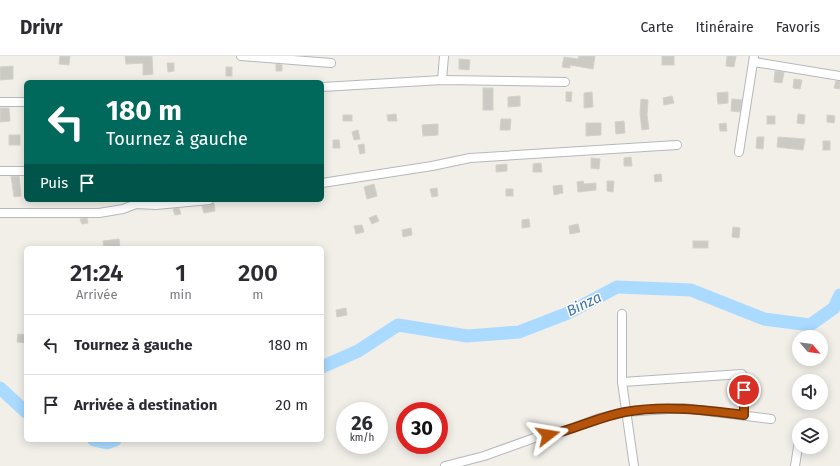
<!DOCTYPE html>
<html lang="fr">
<meta charset="utf-8">
<style>
:root{--surface:#fff;--page:#f2f2f3;--text:#2b2b33;--muted:#7c7c81;--line:#e1e1e2}
body{margin:0;font-family:"Fira Sans",sans-serif;background:var(--page);color:var(--text);height:100vh;display:flex;flex-direction:column;font-size:15px;white-space:nowrap}
*{box-sizing:border-box;margin:0}
p{font-size:13px;color:var(--muted)}
.icon{flex:none;width:22px;height:22px;fill:none;stroke:currentColor;stroke-width:2;stroke-linecap:round;stroke-linejoin:round}
.map{position:relative;flex:1;overflow:hidden}
.side{position:absolute;left:24px;top:190px;width:300px;height:196px;display:flex;flex-direction:column;background:var(--surface);border-radius:6px;box-shadow:0 2px 10px #0003}
.side>*{flex:none}
.guide{position:absolute;left:24px;top:24px;width:300px;height:122px;border-radius:6px;box-shadow:0 2px 10px #0003;background:#00695c;color:#fff;overflow:hidden}
.needle{width:26px;rotate:118deg}
.controls{position:absolute;left:792px;top:274px;display:grid;gap:8px}
.controls a{display:grid;place-items:center;width:36px;height:36px;border-radius:50%;background:var(--surface);box-shadow:0 2px 10px #0003;font-size:20px}
.speed{position:absolute;left:336px;top:346px;display:flex;gap:8px;font-size:20px;font-weight:700;text-align:center}
.speed>*{display:grid;place-content:center;width:52px;height:52px;border-radius:50%;background:var(--surface);box-shadow:0 2px 10px #0003;line-height:1}
.speed small{font-size:10px;font-weight:400}
.speed .limit{border:6px solid #d22;background:#fff;color:#111}
.pin{position:absolute;display:grid;place-items:center;width:34px;height:34px;color:#fff;margin:-17px;border:2px solid #fff;border-radius:50%;box-shadow:0 1px 4px #0007}
.me{position:absolute;width:44px;margin:-22px;rotate:76deg;stroke-linejoin:round;filter:drop-shadow(0 0 3px #0008)}
.turn{display:flex;align-items:center;gap:14px;height:84px;padding:0 16px;font-size:18px}
.turn .icon{width:52px;height:52px;stroke-width:2.5}
.turn b{display:block;font-size:28px;line-height:34px}
.then{display:flex;align-items:center;height:38px;padding:0 16px;background:#0003;gap:8px;font-size:15px}
.eta{display:flex;justify-content:space-evenly;align-items:center;height:68px;text-align:center}
.eta b{font-size:24px;font-weight:600;line-height:28px}
ul{padding:0;list-style:none}
li{display:flex;align-items:center;gap:12px;height:60px;padding:0 16px;border-top:1px solid var(--line)}
li div{flex:1}
li b{display:block;font-size:15px}
li em{font-style:normal}
header{display:flex;align-items:center;gap:24px;box-sizing:border-box;height:56px;padding:0 20px;background:var(--surface);border-bottom:1px solid var(--line)}
header strong{font-size:19px}
nav{display:flex;gap:22px;margin-inline-start:auto;font-size:14px}
.map>svg:first-child{display:block}
.lines{fill:none;stroke-linecap:round;stroke-linejoin:round}
.river{stroke:#aadaff;stroke-width:13}
.building{fill:#cccac5;stroke:#d6d1c6}
.minor-casing{stroke:#b5b8bc;stroke-width:10}
.minor{stroke:#fff;stroke-width:8}
.route-casing{stroke:#753606;stroke-width:10}
.route{stroke:#b45309;stroke-width:7}
.labels{text-anchor:middle;dominant-baseline:central;stroke-width:3;stroke-linejoin:round;paint-order:stroke}
.water-label{font-size:15px;font-style:italic;fill:#4174aa;stroke:#fff}
</style>
<header>
<strong>Drivr</strong>
<nav><a>Carte</a><a>Itinéraire</a><a>Favoris</a></nav>
</header>
<div class="map">
<svg width="840" height="410" viewBox="0 0 840 410">
<rect width="100%" height="100%" fill="#f1efe8"/>
<g class="lines">
<!-- river -->
<g class="river">
<polyline points="322,311 358,295 398,269 467,280 519,276 568,257 617,231 691,234 764,263 810,269 834,252 840,239"/>
<polyline points="0,332 26,356"/>
<polyline points="94,384 107,387 115,384"/>
</g>
</g>
<!-- building -->
<g class="building">
<polygon points="60,0 70,0 69,9 59,8"/>
<polygon points="125,0 152,0 153,18 143,19 143,7 126,8"/>
<polygon points="579,0 595,0 593,13 570,9 570,12 562,11 564,1 578,3"/>
<rect x="662" y="0" width="12" height="9"/>
<polygon points="727,0 736,0 734,11 726,10"/>
<polygon points="459,3 470,4 469,14 459,13"/>
<polygon points="167,7 174,7 174,15 168,16"/>
<polygon points="276,8 282,9 282,15 276,15"/>
<polygon points="13,10 13,23 0,24 0,11"/>
<rect x="226" y="11" width="6" height="9"/>
<polygon points="775,15 784,16 782,27 774,26"/>
<polygon points="794,23 802,24 800,33 793,32"/>
<polygon points="836,25 840,25 840,33 834,32"/>
<rect x="483" y="32" width="10" height="22"/>
<polygon points="566,36 572,36 571,46 566,45"/>
<polygon points="592,36 593,51 584,52 584,37"/>
<polygon points="728,36 728,47 718,48 717,37"/>
<polygon points="520,40 520,50 508,51 508,41"/>
<polygon points="672,40 674,47 664,49 663,42"/>
<polygon points="641,43 648,44 647,59 649,73 642,74 640,58"/>
<polygon points="732,43 742,44 740,56 731,55"/>
<polygon points="0,52 9,52 10,65 0,66"/>
<polygon points="396,58 397,65 388,65 387,59"/>
<polygon points="798,58 805,59 804,68 797,67"/>
<rect x="343" y="59" width="9" height="6"/>
<polygon points="827,59 835,60 834,67 827,66"/>
<rect x="767" y="60" width="8" height="8"/>
<polygon points="501,63 511,63 510,74 500,74"/>
<polygon points="624,65 625,77 616,78 615,66"/>
<polygon points="586,67 601,67 601,79 586,80"/>
<polygon points="726,67 727,75 720,75 719,68"/>
<polygon points="438,68 438,79 423,80 422,69"/>
<polygon points="358,74 360,83 354,84 352,76"/>
<rect x="9" y="79" width="11" height="10"/>
<polygon points="757,81 764,81 763,93 756,92"/>
<polygon points="778,81 805,83 803,94 777,91"/>
<polygon points="333,84 339,84 340,92 333,92"/>
<rect x="823" y="85" width="7" height="9"/>
<polygon points="364,88 365,97 360,98 358,89"/>
<polygon points="631,101 632,110 624,110 624,102"/>
<polygon points="591,102 600,103 599,113 591,112"/>
<polygon points="541,107 542,116 533,116 533,108"/>
<polygon points="507,108 507,115 496,116 496,109"/>
<polygon points="661,118 662,125 655,126 654,119"/>
<polygon points="11,120 19,120 21,140 14,141"/>
<polygon points="583,125 584,128 596,127 596,134 578,136 577,126"/>
<polygon points="607,125 614,125 613,136 607,135"/>
<polygon points="374,128 377,140 367,143 364,131"/>
<polygon points="562,129 563,137 554,139 553,130"/>
<polygon points="437,132 438,140 432,141 430,133"/>
<rect x="506" y="133" width="7" height="7"/>
<polygon points="214,147 215,155 204,157 202,150 210,149"/>
<polygon points="179,152 181,158 175,159 173,153"/>
<polygon points="376,159 379,165 372,168 369,162"/>
<polygon points="87,162 88,167 82,168 80,163"/>
<polygon points="529,163 530,171 522,172 522,164"/>
<polygon points="578,168 580,176 570,178 569,170"/>
<polygon points="362,169 364,176 356,178 354,170"/>
<polygon points="733,171 740,172 739,182 732,181"/>
<polygon points="411,172 412,179 403,181 402,174"/>
<polygon points="119,183 120,192 104,192 103,185"/>
<rect x="693" y="185" width="15" height="7"/>
<polygon points="346,252 347,259 337,261 336,254"/>
<polygon points="18,278 26,279 26,287 17,286"/>
</g>
<g class="lines">
<!-- minor casing -->
<g class="minor-casing">
<g id="minor">
<polyline points="241,0 331,7"/>
<polyline points="754,6 840,20"/>
<polyline points="442,24 444,0"/>
<polyline points="322,31 442,24 565,26"/>
<polyline points="0,46 26,46"/>
<polyline points="739,96 754,0"/>
<polyline points="0,115 26,115"/>
<polyline points="322,127 432,110 470,102 677,89"/>
<polyline points="0,157 99,157 123,153 136,148 156,149 209,144"/>
<polyline points="622,258 622,326 634,410"/>
<polyline points="622,326 742,318 744,321 744,359"/>
<polyline points="445,410 484,400 537,381 559,377 600,362 625,356 683,352 771,363"/>
<polyline points="795,410 799,385"/>
</g>
</g>
<!-- minor -->
<use href="#minor" class="minor"/>
</g>
<g class="lines">
<!-- route casing -->
<g class="route-casing">
<path id="route" d="M548,379c26,-5 50,-18 77,-23 40,-7 80,-2 119,3v-25"/>
</g>
<!-- route -->
<use href="#route" class="route"/>
</g>
<g class="labels">
<!-- water labels -->
<g class="water-label">
<text transform="translate(584 248) rotate(-26)">Binza</text>
</g>
</g>
</svg>
<div class="controls">
<a><svg class="needle" viewBox="-14 -14 28 28"><path d="M0-13l5 13h-10z" fill="#e53935"/><path d="M0 13l5-13h-10z" fill="#7c7c81"/></svg></a>
<a><svg class="icon" aria-label="sound" viewBox="0 0 24 24"><path d="M4 9h4l5-4v14l-5-4H4zM17 9q2 3 0 6"/></svg></a>
<a><svg class="icon" aria-label="layers" viewBox="0 0 24 24"><path d="M12 4l9 5-9 5-9-5zM3 14l9 5 9-5"/></svg></a>
</div>
<div class="speed"><div>26<small>km/h</small></div><div class="limit">30</div></div>
<div class="pin" style="left:744px;top:334px;background:#d93025"><svg class="icon" aria-label="arrive" viewBox="0 0 24 24"><path d="M6 21V4h12l-3 4 3 4H6"/></svg></div>
<svg class="me" style="left:548px;top:379px" viewBox="-20 -20 40 40"><path d="M0-17L14 15 0 8-14 15z" fill="#b45309" stroke="#fff" stroke-width="4"/></svg>
<div class="guide">
<div class="turn"><svg class="icon" aria-label="left" viewBox="0 0 24 24"><path d="M17 20v-9H6M10 6l-5 5 5 5"/></svg><div><b>180 m</b>Tournez à gauche</div></div>
<div class="then">Puis<svg class="icon" aria-label="arrive" viewBox="0 0 24 24"><path d="M6 21V4h12l-3 4 3 4H6"/></svg></div>
</div>
<section class="side">
<div class="eta">
<div><b>21:24</b><p>Arrivée</p></div>
<div><b>1</b><p>min</p></div>
<div><b>200</b><p>m</p></div>
</div>
<ul>
<li><svg class="icon" aria-label="left" viewBox="0 0 24 24"><path d="M17 20v-9H6M10 6l-5 5 5 5"/></svg><div><b>Tournez à gauche</b></div><em>180 m</em></li>
<li><svg class="icon" aria-label="arrive" viewBox="0 0 24 24"><path d="M6 21V4h12l-3 4 3 4H6"/></svg><div><b>Arrivée à destination</b></div><em>20 m</em></li>
</ul>
</section>
</div>
